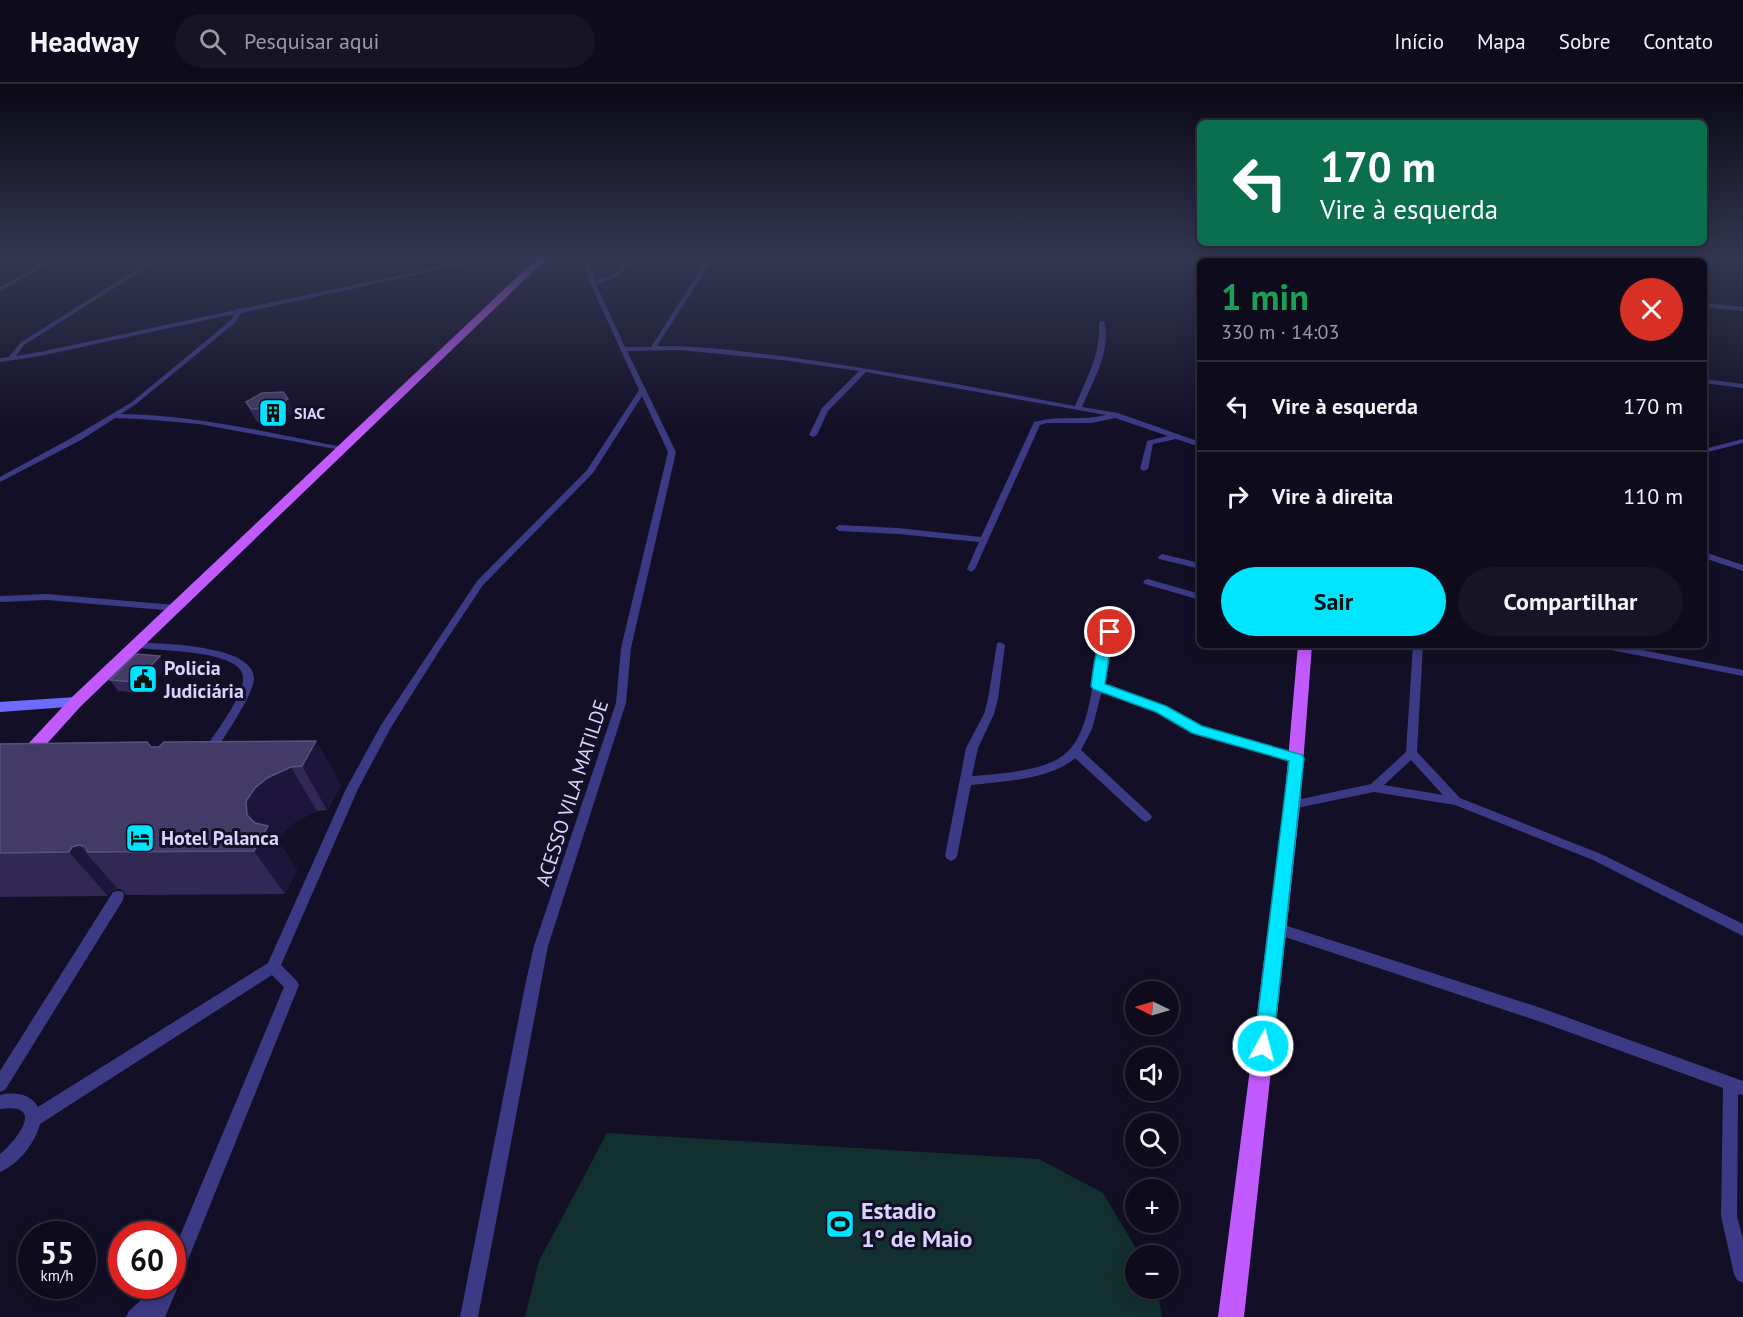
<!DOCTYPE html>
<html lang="pt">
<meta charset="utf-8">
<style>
:root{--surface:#0e0b1c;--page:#171425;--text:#f1f3f6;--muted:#9b9ba3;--line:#2e2b3b;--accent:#00e5ff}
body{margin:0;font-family:"PT Sans",sans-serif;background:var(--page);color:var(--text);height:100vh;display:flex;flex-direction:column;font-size:22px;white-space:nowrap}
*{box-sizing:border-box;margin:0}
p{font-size:20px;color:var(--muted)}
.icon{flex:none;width:33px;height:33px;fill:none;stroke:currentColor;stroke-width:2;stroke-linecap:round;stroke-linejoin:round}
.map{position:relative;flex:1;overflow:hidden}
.panel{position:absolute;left:1197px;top:174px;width:510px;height:390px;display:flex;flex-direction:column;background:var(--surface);border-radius:9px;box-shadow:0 3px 15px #0003,0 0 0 2px var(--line)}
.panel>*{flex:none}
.guide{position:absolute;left:1197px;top:36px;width:510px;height:126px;border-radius:9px;box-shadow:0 3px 15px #0003,0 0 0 2px var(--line);background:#0b6e4f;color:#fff;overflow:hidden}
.needle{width:39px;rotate:275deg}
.fabs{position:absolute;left:1125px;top:897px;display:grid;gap:12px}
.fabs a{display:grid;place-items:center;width:54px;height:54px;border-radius:50%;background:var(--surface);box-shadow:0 3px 15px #0003,0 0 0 2px var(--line);font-size:30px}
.speed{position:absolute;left:18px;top:1137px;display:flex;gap:12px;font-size:30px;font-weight:700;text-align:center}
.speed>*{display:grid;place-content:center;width:78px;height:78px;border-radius:50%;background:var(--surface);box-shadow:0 3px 15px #0003,0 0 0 2px var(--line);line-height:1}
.speed small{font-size:15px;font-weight:400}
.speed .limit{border:9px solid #d22;background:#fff;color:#111}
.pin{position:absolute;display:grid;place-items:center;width:51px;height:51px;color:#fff;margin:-26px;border:3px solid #fff;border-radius:50%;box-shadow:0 2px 6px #0007}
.me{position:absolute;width:66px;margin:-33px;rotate:7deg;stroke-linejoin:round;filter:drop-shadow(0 0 4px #0008)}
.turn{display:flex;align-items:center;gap:21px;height:126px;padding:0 24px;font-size:27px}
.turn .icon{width:78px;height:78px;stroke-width:2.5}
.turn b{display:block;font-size:42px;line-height:51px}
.round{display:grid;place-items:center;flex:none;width:63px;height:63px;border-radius:32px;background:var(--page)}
.summary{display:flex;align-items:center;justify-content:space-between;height:102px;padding:0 24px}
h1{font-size:36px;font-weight:700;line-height:45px;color:#1e9e55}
.cta{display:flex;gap:12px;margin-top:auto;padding:12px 24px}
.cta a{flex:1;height:69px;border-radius:36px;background:var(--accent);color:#111;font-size:24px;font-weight:700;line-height:69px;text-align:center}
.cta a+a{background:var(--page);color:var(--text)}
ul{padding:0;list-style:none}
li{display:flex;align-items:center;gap:18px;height:90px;padding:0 24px;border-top:2px solid var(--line)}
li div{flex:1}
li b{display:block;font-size:22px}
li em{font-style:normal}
header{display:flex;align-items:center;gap:36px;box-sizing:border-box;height:84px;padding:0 30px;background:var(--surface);border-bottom:2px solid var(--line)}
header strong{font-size:28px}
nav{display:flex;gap:33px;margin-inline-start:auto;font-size:21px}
.search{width:420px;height:54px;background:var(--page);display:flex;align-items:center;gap:15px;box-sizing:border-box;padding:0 21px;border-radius:33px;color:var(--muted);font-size:22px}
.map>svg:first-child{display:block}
.green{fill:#12302f}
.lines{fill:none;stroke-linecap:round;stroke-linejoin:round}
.street{fill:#3d3a85;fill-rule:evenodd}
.secondary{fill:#6f6bff;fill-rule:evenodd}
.primary{fill:#c25bff;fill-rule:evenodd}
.wall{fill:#312854}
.shaded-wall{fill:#1d163a}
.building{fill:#433a66;stroke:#5a527e;stroke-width:1.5}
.route{fill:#00e5ff;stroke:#0095a6;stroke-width:1.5}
.labels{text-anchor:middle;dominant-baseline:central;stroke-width:6;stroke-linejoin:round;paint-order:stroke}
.far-poi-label{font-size:16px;font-weight:bold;fill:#d9d4ff;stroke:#130f26;text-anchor:start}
.poi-label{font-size:20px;font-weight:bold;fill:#d9d4ff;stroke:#130f26;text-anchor:start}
.street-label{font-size:20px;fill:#d9d4ff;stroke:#130f26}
.near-poi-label{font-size:24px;font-weight:bold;fill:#d9d4ff;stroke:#130f26;text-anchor:start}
</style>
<header>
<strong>Headway</strong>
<div class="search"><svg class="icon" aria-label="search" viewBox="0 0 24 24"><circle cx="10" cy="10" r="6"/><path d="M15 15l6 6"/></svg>Pesquisar aqui</div>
<nav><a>Início</a><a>Mapa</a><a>Sobre</a><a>Contato</a></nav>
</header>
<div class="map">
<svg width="1743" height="1233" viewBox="0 0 1743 1233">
<rect width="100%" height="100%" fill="#130f26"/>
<!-- green -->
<polygon class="green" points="607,1049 1039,1075 1103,1109 1140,1171 1136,1172 1136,1204 1157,1205 1162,1233 525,1233 539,1177"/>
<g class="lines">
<!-- street -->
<g class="street">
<polygon points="50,175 57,175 0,207 0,203"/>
<path d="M153,175h7l-136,86 -8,11 24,-4 196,-42 3,-2 2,1 235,-50h11l-246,54 -5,9 -100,82 -15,10c75,1 149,19 222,33h3v4l-147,-27 -58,-5 -26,-1 -34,22 -81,42v-5l75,-41 57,-34 99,-82 3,-6 -194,42 -40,6v-4l9,-1 11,-14z"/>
<path d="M583,175h6l6,22 18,-6 17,-16h6l-19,18 -21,7 29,63h26l52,-82 3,-2 3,2 -52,81c53,0 108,8 160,15 87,13 172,29 258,45 12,-28 26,-53 24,-84l5,-1c8,29 -11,60 -22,86l36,6 82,29v5l-24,-8 -23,5 -5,25 -4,2 -4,-2 7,-28 21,-5 -53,-18 -24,5h-44l-7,2 -65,144 -4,3 -4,-3 12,-27 -81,-8 -59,-3 -4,-3 4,-3 59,3 83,9 53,-115c23,-7 48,-1 72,-7l-240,-43 -38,39 -11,24 -4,2 -4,-2 13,-27 37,-37 -77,-11 -102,-10 -53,1 49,101 -45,196 -5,55 -78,243 -70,371h-18l66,-336 8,-35 82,-243 5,-55 47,-196 -26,-56 -49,77 -110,112 -42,63 -51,81 -32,60 -77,176 16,16 2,4 -118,292 -3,6 -2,1 1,5 -12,28h-39l3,-6 27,-25h16v-31l112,-268 -12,-12 -232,149c-5,19 -21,40 -40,48v-18c18,-15 46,-52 0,-45v-14c14,-3 30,-2 38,12l230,-144 78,-174 35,-64 96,-144 110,-111 52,-80 -49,-107z"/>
<polygon points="1315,175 1328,175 1333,177 1320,177"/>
<polygon points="1414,175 1426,175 1430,177 1419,177"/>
<polygon points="1657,175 1663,175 1665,177 1659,177"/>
<polygon points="1704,219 1743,223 1743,227 1704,223"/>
<polygon points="1704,295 1743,300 1743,304 1704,299"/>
<polygon points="1743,355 1743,359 1704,369 1704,365"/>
<polygon points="1704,468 1743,481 1743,487 1704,474"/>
<polygon points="1162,470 1200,479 1200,485 1159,475 1158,473"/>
<polygon points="1148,495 1200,510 1200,516 1145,500 1143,498 1145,496"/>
<polygon points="47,510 175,521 180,524 175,527 47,516 0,518 0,512"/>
<path d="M1110,545l5,3 -7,19 -5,33 62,22 36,21 99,28 2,3 -2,3 -4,1 -103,-29 -36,-21 -55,-21 -10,38 -11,21 69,64 2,3 -2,3 -4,2 -4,-2 -67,-62c-23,21 -74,24 -104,27l-14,71 -2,3 -4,2 -4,-2 -2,-3 21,-108 18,-34 4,-15 9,-56 3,-1 5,3 -7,54 -4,15 -16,34 -6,28c29,-3 80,-4 99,-28 14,-17 19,-45 22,-65 4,-19 3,-37 14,-53z"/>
<path d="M136,558c24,2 117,2 118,36 0,17 -32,62 -42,78h-8l-2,-3c12,-19 38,-51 41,-72 6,-33 -90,-29 -110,-34l-2,-2z"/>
<path d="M1413,561h10l-6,107 43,46 141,56 142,70v12l-150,-76 -138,-55 -81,-13 -82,17 -4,-1 -2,-3 2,-3 4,-1 79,-17 35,-32zM1411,676l32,35 -59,-10z"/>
<polygon points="1596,561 1617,561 1743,586 1743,592 1601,564"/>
<polygon points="118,807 123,808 124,812 123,816 5,1006 0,1008 0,987 113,808"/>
<polygon points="1278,839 1541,924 1743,997 1743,1011 1738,1010 1737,1132 1743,1155 1743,1199 1737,1196 1734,1190 1721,1132 1723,1004 1541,938 1273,849 1271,845 1273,841"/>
</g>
<!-- secondary -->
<polygon class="secondary" points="76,613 84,618 81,622 0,628 0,618"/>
<!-- primary -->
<g class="primary">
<polygon points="541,175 551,175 537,184 81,622 6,705 0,707 0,690 71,614 531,180"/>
<rect x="1330" y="175" width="8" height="2"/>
<polygon points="1298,561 1312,561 1300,721 1244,1233 1218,1233 1284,721"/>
</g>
</g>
<!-- wall -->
<g class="wall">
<polygon points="246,318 294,328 278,336 257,338 252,330"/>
<polygon points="167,583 142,609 118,607 110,596"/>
<polygon points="316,657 341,701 327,726 317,727 295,738 284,748 278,757 297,786 285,810 126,811 121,805 118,805 111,807 108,812 0,813 0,660 159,663"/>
</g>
<!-- shaded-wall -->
<g class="shaded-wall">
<polygon points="288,315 294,328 278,336 272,324"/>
<polygon points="160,572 167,583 142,609 135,598"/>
<polygon points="316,657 341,701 327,726 302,682"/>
<polygon points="291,683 317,727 295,738 284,748 278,757 297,786 285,810 254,767 247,731 246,717 255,704 267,694"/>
<polygon points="79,761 118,805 111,807 108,812 69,768 72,763"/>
</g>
<!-- building -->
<g class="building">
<polygon points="283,308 288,315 272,324 251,325 246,318 262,309"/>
<polygon points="136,570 160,572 135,598 110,596"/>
<polygon points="316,657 302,682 291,683 267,694 255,704 246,717 247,731 255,739 268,742 254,767 88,768 85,762 79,761 72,763 69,768 0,769 0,660 147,658 151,663 159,663 164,658"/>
</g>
<!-- sky -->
<linearGradient id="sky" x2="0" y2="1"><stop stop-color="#0a0815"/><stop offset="0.5" stop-color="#333752"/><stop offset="1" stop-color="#333752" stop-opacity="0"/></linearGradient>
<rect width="1743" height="348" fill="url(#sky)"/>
<!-- route -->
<path class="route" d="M1110,544l7,4 -7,19 -5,33 61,22 36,20 100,29 2,3 -31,288 -3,7 -7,2 -6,-2 -3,-7 35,-285 -97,-28 -36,-21 -63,-23 -2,-3c2,-13 5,-53 19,-58z"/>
<!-- icons -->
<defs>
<g id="building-square" transform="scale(1.5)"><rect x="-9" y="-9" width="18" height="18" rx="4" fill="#00e5ff" stroke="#130f26"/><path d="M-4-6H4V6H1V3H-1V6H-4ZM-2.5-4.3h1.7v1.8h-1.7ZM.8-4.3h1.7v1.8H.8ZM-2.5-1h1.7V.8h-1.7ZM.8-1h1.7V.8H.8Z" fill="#111"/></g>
<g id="civic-square" transform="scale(1.5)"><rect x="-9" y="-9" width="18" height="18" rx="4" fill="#00e5ff" stroke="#130f26"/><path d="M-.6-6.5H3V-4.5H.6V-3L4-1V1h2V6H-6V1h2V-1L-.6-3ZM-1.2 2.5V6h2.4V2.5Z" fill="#111"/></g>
<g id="hotel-square" transform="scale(1.5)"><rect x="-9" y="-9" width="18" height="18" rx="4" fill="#00e5ff" stroke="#130f26"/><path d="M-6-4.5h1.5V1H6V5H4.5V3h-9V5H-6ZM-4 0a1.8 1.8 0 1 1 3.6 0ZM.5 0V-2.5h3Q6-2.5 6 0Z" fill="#111"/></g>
<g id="stadium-square" transform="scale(1.5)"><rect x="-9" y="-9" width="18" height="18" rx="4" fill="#00e5ff" stroke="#130f26"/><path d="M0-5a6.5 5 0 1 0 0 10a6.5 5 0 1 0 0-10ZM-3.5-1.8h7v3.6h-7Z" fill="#111"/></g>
</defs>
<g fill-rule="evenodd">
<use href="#building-square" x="273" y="329"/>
<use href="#civic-square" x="143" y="595"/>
<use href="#hotel-square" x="140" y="754"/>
<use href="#stadium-square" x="840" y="1140"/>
</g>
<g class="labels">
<!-- far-poi labels -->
<g class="far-poi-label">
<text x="294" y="329">SIAC</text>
</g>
<!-- poi labels -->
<g class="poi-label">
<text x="164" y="584">Policia<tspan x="164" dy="23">Judiciária</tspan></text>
<text x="161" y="754">Hotel Palanca</text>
</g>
<!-- street labels -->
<g class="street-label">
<text transform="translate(572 709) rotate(-72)">ACESSO VILA MATILDE</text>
</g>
<!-- near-poi labels -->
<g class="near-poi-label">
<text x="861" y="1126">Estadio<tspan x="861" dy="28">1º de Maio</tspan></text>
</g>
</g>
</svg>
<div class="fabs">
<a><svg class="needle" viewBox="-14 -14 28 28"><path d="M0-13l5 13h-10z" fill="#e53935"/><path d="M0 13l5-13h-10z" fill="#9b9ba3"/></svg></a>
<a><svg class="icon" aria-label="sound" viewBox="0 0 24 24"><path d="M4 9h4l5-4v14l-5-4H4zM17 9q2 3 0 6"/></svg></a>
<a><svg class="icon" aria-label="search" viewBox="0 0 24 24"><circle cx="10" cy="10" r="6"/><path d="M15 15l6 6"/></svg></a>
<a>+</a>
<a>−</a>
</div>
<div class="speed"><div>55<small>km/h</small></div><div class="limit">60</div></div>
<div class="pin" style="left:1110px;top:548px;background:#d93025"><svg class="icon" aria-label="arrive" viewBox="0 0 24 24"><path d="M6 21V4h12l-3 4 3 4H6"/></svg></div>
<svg class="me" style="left:1263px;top:962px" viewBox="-20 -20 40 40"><circle r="17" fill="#00e5ff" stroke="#fff" stroke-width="3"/><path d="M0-11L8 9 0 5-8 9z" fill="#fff"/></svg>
<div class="guide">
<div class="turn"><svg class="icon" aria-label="left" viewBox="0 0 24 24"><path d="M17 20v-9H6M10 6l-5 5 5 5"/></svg><div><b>170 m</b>Vire à esquerda</div></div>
</div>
<section class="panel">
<div class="summary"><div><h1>1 min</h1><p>330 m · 14:03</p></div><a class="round" style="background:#d93025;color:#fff"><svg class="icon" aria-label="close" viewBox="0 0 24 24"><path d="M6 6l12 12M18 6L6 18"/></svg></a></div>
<ul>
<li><svg class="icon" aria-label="left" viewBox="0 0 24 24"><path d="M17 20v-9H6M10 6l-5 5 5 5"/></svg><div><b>Vire à esquerda</b></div><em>170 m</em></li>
<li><svg class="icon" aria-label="right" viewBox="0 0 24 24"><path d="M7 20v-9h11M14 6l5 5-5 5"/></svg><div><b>Vire à direita</b></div><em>110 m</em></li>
</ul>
<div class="cta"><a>Sair</a><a>Compartilhar</a></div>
</section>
</div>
